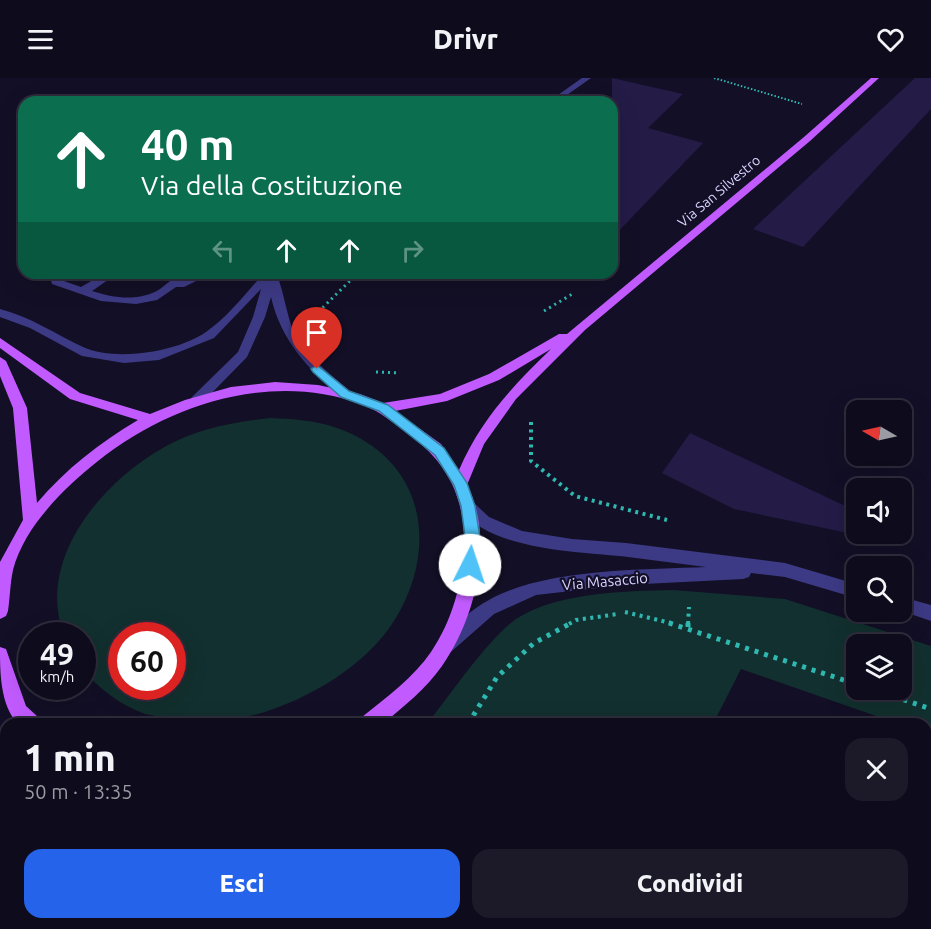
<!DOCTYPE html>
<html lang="it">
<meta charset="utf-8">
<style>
:root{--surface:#0e0b1c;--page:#1c1929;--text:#f1f3f6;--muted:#9b9ba3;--line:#2e2b3b;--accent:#2563eb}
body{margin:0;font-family:Ubuntu,sans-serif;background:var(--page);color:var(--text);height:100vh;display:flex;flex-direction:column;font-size:22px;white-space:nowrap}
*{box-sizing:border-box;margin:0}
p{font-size:20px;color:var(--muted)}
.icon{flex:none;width:33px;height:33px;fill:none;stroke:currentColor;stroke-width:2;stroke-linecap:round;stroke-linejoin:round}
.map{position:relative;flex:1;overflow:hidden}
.details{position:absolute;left:0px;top:640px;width:932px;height:212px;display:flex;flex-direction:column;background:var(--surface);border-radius:18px 18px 0 0;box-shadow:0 6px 24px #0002,0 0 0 2px var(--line)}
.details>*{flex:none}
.hud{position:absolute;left:18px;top:18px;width:600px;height:183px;border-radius:18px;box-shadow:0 6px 24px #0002,0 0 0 2px var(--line);background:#0b6e4f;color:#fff;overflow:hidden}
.needle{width:39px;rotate:279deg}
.buttons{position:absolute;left:846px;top:322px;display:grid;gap:12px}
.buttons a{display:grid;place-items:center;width:66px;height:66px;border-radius:12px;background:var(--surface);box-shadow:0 6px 24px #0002,0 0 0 2px var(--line);font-size:30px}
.speed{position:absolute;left:18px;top:544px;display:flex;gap:12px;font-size:30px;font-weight:700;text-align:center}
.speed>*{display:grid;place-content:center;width:78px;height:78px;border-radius:50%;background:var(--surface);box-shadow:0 6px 24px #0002,0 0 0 2px var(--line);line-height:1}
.speed small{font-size:15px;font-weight:400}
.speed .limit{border:9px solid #d22;background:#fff;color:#111}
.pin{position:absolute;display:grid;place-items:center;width:51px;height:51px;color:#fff;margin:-62px -26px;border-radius:50% 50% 50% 0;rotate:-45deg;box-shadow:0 0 6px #0007}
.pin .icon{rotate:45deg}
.me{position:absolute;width:66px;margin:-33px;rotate:4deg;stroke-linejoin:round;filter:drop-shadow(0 0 4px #0008)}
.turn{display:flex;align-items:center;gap:21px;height:126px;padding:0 24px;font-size:27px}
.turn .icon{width:78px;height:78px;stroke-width:2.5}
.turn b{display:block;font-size:42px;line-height:51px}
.lanes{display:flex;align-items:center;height:57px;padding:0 24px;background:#0003;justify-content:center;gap:30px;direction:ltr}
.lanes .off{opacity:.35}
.round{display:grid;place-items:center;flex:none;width:63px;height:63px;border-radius:18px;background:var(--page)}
.headline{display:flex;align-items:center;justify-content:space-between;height:102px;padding:0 24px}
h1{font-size:36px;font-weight:800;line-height:45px}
.action{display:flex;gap:12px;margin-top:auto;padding:12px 24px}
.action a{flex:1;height:69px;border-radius:18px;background:var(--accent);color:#fff;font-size:24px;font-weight:800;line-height:69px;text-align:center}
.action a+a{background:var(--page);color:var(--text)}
header{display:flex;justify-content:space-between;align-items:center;height:78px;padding:0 24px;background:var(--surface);font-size:27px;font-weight:800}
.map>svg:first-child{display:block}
.green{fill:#12302f;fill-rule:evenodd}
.building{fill:#241b47}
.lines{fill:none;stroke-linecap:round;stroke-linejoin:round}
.path-far3{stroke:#2fb8b0;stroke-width:2;stroke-dasharray:1.5 2;stroke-linecap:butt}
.path-far2{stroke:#2fb8b0;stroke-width:3;stroke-dasharray:2 4;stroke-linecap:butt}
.path-far1{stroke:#2fb8b0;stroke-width:4;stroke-dasharray:3 4.5;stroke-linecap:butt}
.path{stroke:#2fb8b0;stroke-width:5;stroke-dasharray:4 6;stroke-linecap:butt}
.minor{fill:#3d3a85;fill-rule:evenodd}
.major{fill:#c25bff;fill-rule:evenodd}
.route{fill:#4fc3f7;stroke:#337fa1;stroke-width:1.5}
.labels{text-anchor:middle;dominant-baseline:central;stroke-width:4.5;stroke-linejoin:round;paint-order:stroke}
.far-street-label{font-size:14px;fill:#d9d4ff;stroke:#130f26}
.street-label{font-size:15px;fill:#d9d4ff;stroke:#130f26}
</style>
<header><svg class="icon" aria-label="menu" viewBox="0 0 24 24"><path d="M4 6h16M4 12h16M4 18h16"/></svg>Drivr<svg class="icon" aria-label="heart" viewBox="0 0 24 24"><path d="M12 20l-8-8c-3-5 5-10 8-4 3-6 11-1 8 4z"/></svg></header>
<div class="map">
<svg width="931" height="851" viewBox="0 0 931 851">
<rect width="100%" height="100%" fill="#130f26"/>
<!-- green -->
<g class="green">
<path d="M270,340c22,1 45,2 67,10 88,31 103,120 57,193 -28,45 -87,79 -136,93 -10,3 -22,3 -32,5 -9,1 -18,3 -27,3 -9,0 -18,-3 -27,-4 -9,-1 -19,-2 -27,-4 -25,-9 -45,-25 -62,-44l-1,-34h-18c-28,-75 35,-151 97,-187 33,-20 71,-27 109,-31zM122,558h50v51h-50z"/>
<path d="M673,512l112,9 146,47v90l-5,-2v-10h-27l-158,-55 -28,55h-286c25,-32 49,-68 78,-96 37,-36 120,-37 168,-38zM856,567h46v45h-46z"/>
<polygon points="192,846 614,846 611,851 188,851"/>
</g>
<!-- building -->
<g class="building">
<polygon points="612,0 683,16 648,50 703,65 612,160"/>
<polygon points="915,0 931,0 931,31 803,169 753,151"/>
<polygon points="690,355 856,433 856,456 888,456 886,463 734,431 662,395"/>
</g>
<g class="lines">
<!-- path-far3 -->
<polyline class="path-far3" points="714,0 802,26"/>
<!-- path-far2 -->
<g class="path-far2">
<polyline points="544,233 574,215"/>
<polyline points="314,238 358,195"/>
<polyline points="376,294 399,295"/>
</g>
<!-- path-far1 -->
<g class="path-far1">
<polyline points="531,344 531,383 575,418 667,442"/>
<polyline points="625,534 675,546"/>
<polyline points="569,546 576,542 618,536"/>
<polyline points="688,546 689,529"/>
</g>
<!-- path -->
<g class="path">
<polyline points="669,545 856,606"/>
<polyline points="688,549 688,545"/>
<polyline points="875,612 931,631"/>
<polyline points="468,646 497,599 534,565 571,545"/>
<polyline points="215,851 218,846"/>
</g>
<!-- minor -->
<g class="minor">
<polygon points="582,0 591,0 557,24 548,24"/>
<path d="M49,195h10l2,7 20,7 24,-14h13l-26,18c22,7 47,11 68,-2 12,-9 17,-16 32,-16l-3,4 9,-4h14l-28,14h-8l-19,13 -21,4 -35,-3 -49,-17z"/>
<path d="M264,195h11c6,5 12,44 18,57 12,25 36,43 57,61l2,3 -2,3h-10c-32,-29 -59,-56 -69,-100l-6,20 -18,40 -45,46h-10l-2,-3 2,-3 46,-45 15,-35 8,-28 -47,49 -55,22 -35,3 -42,-7 -52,-28 -30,-11v-8c31,8 55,25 83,38 33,15 94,5 123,-15 22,-15 40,-39 58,-59z"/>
<path d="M468,422l5,2 16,15 33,14 50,8 54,4 159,20 71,21v14l-71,-21 -34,-4 -2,4 -6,2 -119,6 -88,10 -42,19 -42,37 -6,2 -6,-2 -3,-6 3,-6c13,-11 27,-26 42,-35 56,-36 158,-34 224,-37 -26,-3 -52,-7 -78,-10 -44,-5 -144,-6 -168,-51l3,-4z"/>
<polygon points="902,519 931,527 931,543 902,533"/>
<polygon points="86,846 108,846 109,851 87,851"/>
</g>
<!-- major -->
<g class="major">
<path d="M871,0h8l-69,63 -225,189 -69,69 -32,45 -17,41c28,54 9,133 -25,181 -16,23 -38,40 -59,58h-23l2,-7c25,-20 51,-39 69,-65 21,-31 32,-70 33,-107 1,-47 -16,-81 -53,-109 -16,-12 -31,-25 -50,-32 -89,-33 -192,0 -263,57 -34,27 -74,66 -85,109 -3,14 -3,28 -5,41l-2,5 -6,3v-57l23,-42 -10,-112 -13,-32v-19l6,4 21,47 10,95c29,-34 62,-60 101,-83l-68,-21 -70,-51v-10l80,55 70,21 35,-14 46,-13 44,-5 43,3 42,9 23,9 57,-9 49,-20 70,-40h8l237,-197zM551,271c-39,38 -70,70 -92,121l-18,-26 -46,-33 52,-10 52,-21z"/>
<path d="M0,569l6,2 20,57 12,11 2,7h-22c-18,-19 -18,-52 -18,-77z"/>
<polygon points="29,846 51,846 50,851 28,851"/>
<polygon points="130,846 154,846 152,851 128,851"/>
</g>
</g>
<!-- route -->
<polygon class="route" points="317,287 349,313 388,327 444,370 467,405 475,428 481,466 475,491 470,493 465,491 463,487 466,466 461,428 454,407 435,377 379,333 341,319 313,294 311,291"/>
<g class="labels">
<!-- far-street labels -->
<g class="far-street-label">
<text transform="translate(719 113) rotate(-40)">Via San Silvestro</text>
</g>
<!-- street labels -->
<g class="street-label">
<text transform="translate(605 503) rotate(-5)">Via Masaccio</text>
</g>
</g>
</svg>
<div class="buttons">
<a><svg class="needle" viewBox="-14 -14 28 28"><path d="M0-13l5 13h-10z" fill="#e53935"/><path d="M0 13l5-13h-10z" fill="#9b9ba3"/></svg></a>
<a><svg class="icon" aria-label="sound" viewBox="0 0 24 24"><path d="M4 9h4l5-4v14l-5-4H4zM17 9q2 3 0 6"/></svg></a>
<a><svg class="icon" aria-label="search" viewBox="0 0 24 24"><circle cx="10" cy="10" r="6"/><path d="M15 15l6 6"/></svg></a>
<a><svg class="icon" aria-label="layers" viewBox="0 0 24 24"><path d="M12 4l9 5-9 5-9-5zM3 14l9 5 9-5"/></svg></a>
</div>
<div class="speed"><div>49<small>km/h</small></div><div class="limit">60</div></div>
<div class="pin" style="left:317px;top:291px;background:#d93025"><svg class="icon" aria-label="arrive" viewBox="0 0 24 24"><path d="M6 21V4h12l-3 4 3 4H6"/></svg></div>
<svg class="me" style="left:470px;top:487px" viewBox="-20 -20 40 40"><circle r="19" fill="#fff"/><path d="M0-13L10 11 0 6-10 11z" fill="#4fc3f7"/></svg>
<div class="hud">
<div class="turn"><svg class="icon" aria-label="ahead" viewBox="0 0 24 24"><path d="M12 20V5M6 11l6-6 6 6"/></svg><div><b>40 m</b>Via della Costituzione</div></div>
<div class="lanes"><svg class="icon off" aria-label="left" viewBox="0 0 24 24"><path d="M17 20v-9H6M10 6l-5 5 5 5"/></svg><svg class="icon" aria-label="ahead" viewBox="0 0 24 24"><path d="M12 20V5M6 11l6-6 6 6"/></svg><svg class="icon" aria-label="ahead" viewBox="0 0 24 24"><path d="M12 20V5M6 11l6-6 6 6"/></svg><svg class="icon off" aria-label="right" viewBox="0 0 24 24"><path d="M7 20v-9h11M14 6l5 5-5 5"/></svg></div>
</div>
<section class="details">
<div class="headline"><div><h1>1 min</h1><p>50 m · 13:35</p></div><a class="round"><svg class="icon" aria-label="close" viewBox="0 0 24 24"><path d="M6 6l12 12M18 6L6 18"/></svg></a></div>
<div class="action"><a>Esci</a><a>Condividi</a></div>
</section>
</div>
